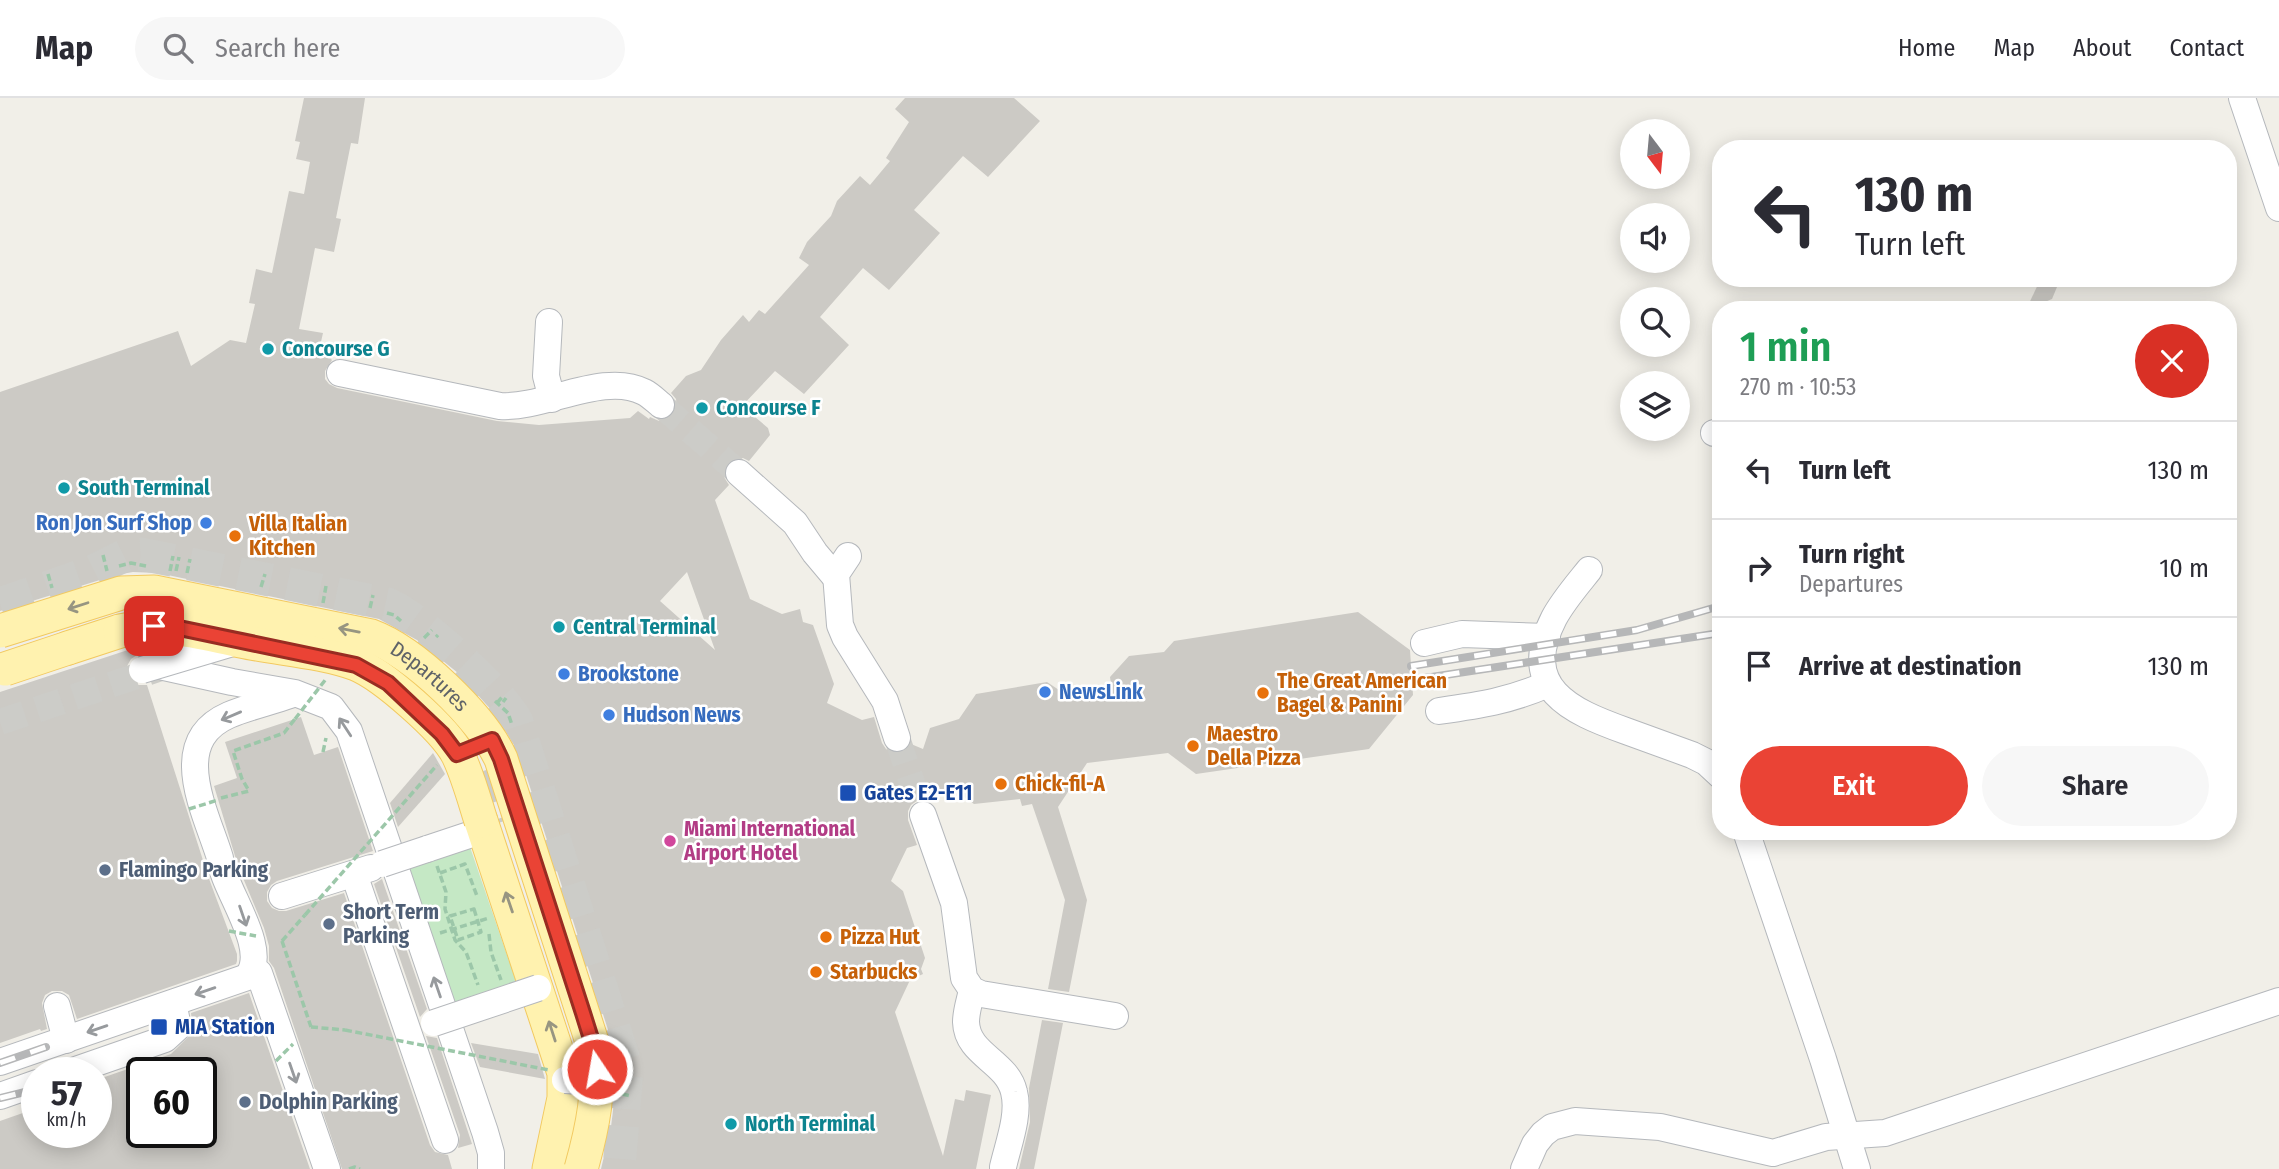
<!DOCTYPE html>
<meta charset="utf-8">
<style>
:root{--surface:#fff;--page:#f7f7f7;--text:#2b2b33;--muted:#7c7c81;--line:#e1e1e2;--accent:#ea4335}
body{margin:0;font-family:"Fira Sans Condensed",sans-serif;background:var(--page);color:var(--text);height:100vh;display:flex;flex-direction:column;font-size:26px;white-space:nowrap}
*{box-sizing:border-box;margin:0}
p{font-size:23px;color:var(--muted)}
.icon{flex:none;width:38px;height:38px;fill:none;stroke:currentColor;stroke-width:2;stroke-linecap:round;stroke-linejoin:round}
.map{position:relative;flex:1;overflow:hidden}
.panel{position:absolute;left:1712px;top:203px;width:525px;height:539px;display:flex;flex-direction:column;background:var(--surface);border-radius:28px;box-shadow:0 4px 18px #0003}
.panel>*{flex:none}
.top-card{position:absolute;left:1712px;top:42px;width:525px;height:147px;border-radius:28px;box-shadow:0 4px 18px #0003;background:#fff;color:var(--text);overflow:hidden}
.needle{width:46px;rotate:164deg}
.tools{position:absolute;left:1620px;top:21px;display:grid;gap:14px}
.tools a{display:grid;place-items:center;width:70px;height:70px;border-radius:50%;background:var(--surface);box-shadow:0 4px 18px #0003;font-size:35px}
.speed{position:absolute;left:21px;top:959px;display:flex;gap:14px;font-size:35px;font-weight:700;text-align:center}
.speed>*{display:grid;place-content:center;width:91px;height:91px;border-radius:50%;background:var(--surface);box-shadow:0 4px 18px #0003;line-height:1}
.speed small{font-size:18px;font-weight:400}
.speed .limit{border:4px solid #111;border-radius:10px;background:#fff;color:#111}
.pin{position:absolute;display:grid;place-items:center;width:60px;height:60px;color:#fff;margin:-30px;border-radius:14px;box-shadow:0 4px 10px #0006}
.me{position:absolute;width:77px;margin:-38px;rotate:348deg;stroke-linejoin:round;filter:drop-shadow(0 0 5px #0008)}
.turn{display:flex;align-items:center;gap:24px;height:147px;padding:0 28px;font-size:32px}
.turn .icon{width:91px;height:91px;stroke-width:2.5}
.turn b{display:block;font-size:49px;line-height:60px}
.round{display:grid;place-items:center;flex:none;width:74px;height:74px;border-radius:37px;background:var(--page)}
.head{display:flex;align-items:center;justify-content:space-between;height:119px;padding:0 28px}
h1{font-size:42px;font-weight:600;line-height:52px;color:#1e9e55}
.button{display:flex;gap:14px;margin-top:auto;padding:14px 28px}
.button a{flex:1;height:80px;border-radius:42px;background:var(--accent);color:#fff;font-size:28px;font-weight:600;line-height:80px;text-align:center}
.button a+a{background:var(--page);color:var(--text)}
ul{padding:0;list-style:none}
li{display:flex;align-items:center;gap:21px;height:98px;padding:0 28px;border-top:2px solid var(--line)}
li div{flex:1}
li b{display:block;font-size:26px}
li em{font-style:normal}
header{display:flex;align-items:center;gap:42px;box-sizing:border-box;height:98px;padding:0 35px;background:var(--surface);border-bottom:2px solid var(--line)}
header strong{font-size:33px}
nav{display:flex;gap:38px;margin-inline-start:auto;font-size:24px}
.search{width:490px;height:63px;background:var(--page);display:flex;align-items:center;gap:18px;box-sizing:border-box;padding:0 24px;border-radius:38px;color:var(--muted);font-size:26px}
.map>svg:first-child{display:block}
.green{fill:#c5e8c5}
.building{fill:#cccac5;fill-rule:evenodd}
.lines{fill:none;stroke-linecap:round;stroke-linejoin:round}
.minor-tunnel{stroke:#ccccc8;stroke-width:26;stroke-dasharray:26 13;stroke-linecap:butt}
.major-tunnel{stroke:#ccccc8;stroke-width:33;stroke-dasharray:33 17;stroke-linecap:butt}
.minor-casing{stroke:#b5b8bc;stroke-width:28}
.major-casing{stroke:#f2c960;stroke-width:35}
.path{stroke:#9cc7a9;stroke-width:3.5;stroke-dasharray:7 3.5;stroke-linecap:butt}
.minor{stroke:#fff;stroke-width:26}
.major{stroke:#fff2af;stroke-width:33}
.rail-casing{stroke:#b6b7b8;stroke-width:8}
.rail{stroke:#fff;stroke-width:5;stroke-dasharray:16;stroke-linecap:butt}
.minor-bridge-casing{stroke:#b5b8bc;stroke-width:28;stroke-linecap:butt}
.major-bridge-casing{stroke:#f2c960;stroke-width:35;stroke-linecap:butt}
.path-bridge{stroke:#9cc7a9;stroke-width:3.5;stroke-dasharray:7 3.5;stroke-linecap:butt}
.minor-bridge{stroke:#fff;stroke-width:26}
.major-bridge{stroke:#fff2af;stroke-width:33}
.oneway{stroke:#979581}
.oneway2{stroke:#979a9d}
.route-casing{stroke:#982c22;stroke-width:18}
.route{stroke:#ea4335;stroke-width:12}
.culture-dot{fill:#0f9aa8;stroke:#fff;stroke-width:2.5}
.shop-dot{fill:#3f7fe0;stroke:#fff;stroke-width:2.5}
.food-dot{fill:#e8710a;stroke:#fff;stroke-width:2.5}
.transit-dot{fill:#1a4fb4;stroke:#fff;stroke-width:2.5}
.hotel-dot{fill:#d1479c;stroke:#fff;stroke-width:2.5}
.service-dot{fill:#5c6f8a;stroke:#fff;stroke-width:2.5}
.labels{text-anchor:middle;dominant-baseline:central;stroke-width:5;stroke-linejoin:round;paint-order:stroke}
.culture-label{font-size:21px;font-weight:bold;fill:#0d838f;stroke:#fff;text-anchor:start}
.shop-label{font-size:21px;font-weight:bold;fill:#366cbe;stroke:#fff;text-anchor:start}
.food-label{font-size:21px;font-weight:bold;fill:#c56008;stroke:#fff;text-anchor:start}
.street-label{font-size:21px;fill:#5f6368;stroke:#fff}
.transit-label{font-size:21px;font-weight:bold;fill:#164399;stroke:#fff;text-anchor:start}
.hotel-label{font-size:21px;font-weight:bold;fill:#b23c85;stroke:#fff;text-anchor:start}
.service-label{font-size:21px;font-weight:bold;fill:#4e5e75;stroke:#fff;text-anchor:start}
</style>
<header>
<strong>Map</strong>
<div class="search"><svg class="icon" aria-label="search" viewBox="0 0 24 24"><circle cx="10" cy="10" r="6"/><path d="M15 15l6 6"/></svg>Search here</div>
<nav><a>Home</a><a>Map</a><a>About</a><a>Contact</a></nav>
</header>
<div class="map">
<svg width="2279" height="1071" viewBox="0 0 2279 1071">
<rect width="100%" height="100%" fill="#f1efe8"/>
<!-- green -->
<polygon class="green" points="470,749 518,889 457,910 409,770"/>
<!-- building -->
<g class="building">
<path d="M304,0h61l-7,46 -7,-1 -15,75 5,1 -7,33 -19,-4 -16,81 24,4 -5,22 11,2 3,3 -7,11v8l4,5 8,4 160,33 42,4 91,-7 8,-7 11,8 1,-2 9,4 8,-1 6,-4 4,-9 -1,-8 -5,-6 15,-17 15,-6 20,-30 22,-25 6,7 10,-12 6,4 44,-49 -10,-7 8,-16 24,-26 6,-15 23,-25 10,9 20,-24 -4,-3 23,-36 -14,-13 10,-11h109l26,23 -52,56 -25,-21 -49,54 26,23 -51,57 -26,-22 -43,49 29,28 -45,49 -29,-23 -33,35 26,22 2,7 -21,26 -6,-3h-8l-8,5 -3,6v8l5,8 -14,15 35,99 32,15 18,-5 3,13 10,3 21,59 -7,19 35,17 12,-3 8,26 4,6 7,4h9l9,-9 12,5 7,-21 29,-9 17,-25 71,-12 24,16 41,-7 -2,-14 19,-21 35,-4 10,-11 184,-29 52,38 3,45 -44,54 -173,25 -28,-21 -81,10 -29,44 29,93 -18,92 -21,-3 17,-89 -33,-96 -10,2 -2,-7 -46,5 -19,-14 -22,7 -3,5 -12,-2 -7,5 -3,6v9l9,25 -10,3 -16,33 12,10 22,67 -4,11 2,5 -13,6 -15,32 48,144 12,-57 9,2 2,-11 25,5 -15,74h-375l10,-42 4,-33v-35l-4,-20 -92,-286 -25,-40 -36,-40 -41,-33 -38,-21 -221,-46 -25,-1 -17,3 -116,36v-219l178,-61 13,35 39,-26 16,3 9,-39 -6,-1 7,-34 16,4 17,-82 15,3 6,-32 -14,-3 4,-17 -5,-1zM687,474l28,78 -55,-49z"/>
<polygon points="2040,182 2057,189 2052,201 2026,212"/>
<polygon points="134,550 137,557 131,561 127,568 127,577 132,584 138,587 147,587 208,778 237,856 237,863 236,866 77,921 69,897 62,893 52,893 45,897 42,905 47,931 41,933 40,931 0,945 0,594"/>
<polygon points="301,619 314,657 338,649 373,753 277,783 271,787 267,794 267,803 272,810 279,813 286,813 344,795 430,1047 435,1054 448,1057 452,1071 342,1071 274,870 269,863 269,848 264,830 238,768 214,688 237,680 225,644"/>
<polygon points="433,655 445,676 398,729 390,705"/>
<polygon points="382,781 427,911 420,919 374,786"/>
<path d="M249,895l61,176h-310v-48l37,-13v24h59v-52l75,-26 22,-22 -2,-19zM142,975h59v59h-59z"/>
<polygon points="1042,922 1063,925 1034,1071 1019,1071 1030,1024 1029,990"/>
<polygon points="426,938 437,940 472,1046 458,1050 460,1037"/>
<polygon points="471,945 538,956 545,981 480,969"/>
</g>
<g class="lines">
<!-- minor-tunnel -->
<g class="minor-tunnel">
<polyline points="661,307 739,375"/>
<polyline points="142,538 164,569"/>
<polyline points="0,624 164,569"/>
<polyline points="897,640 923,717"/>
</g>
<!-- major-tunnel -->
<g class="major-tunnel">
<path d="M0,506l89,-31 36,-18 16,-1 247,50c32,14 114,88 129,118l110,347 -8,100"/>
<polyline points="463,628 481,657 504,723"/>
</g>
<!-- minor casing -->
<g class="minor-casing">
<g id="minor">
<polyline points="2242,0 2279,110"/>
<polyline points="549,224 546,278 552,301"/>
<path d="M340,275l160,33c44,3 104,-35 144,-14 6,3 11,8 17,13"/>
<polyline points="1714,335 1720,334"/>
<polyline points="739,375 795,425 815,455 836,480"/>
<polyline points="848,458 836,476 840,527 845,539 885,603 897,640"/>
<path d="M1589,472c-12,15 -26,31 -35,48 -36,70 16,93 72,113 22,8 44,16 66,24l14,7 14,13"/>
<polyline points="1424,545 1462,536 1547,539"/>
<polyline points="164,569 232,584 295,595 331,609 349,633 485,1034 491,1055 491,1071"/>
<path d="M1439,613c42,-6 70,-10 109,-27"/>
<polyline points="923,717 954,805 964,880 972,892 981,896 1115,918"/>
<polyline points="1746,733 1823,961 1857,1071"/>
<polyline points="427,751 484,732"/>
<polyline points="354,776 445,1042"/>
<polyline points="282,798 371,770"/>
<path d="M248,878c22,-29 -26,-88 -28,-118 -14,-46 -53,-116 9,-143 19,-8 41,-13 61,-20"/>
<path d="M972,892c-2,10 -6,21 -6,32 1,33 41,39 48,70 6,22 -6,53 -11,75"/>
<polyline points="57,908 66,942"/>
<polyline points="0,964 259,875 327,1071"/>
<polyline points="67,975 165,941 178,929 175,914 162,909"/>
<polyline points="0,998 37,985"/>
<polyline points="1524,1071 1535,1046 1543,1036 1552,1029 1575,1023 1660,1029 1773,1055 1826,1039 1885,1035 2279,903"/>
</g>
</g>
<!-- major casing -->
<g class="major-casing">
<g id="major">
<polyline points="68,550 120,533"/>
<polyline points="481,723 564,975 564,1000 549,1071"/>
</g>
</g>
<!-- path -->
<g class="path">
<polyline points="103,457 107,473"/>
<polyline points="170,473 173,458"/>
<polyline points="176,473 179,459"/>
<polyline points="187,475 190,461"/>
<polyline points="48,476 52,490"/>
<polyline points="261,489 265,476"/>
<polyline points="323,505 326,488"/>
<polyline points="370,510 373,497"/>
<polyline points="436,539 438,537"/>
<polyline points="424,540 432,532"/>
<polyline points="503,604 506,600"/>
<polyline points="497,605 503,598"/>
<polyline points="323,654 326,640"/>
<polyline points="221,700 249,693 242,681 233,653 284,635 295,621"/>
<polyline points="437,768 446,794 445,811 455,842 466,854 478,887"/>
<polyline points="440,775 465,766 477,798"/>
<polygon points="474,811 481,834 458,842 450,818"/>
<polyline points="440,835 489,820"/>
<polyline points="489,836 491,854 501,882"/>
<polyline points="282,843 311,929"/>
<polyline points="282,843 305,817"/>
<polyline points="311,929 345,932"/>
<polyline points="622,996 631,998"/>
<polyline points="349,1071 355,1069 360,1071"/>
</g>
<!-- minor -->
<use href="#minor" class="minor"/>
<!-- major -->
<use href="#major" class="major"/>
<!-- rail casing -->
<g class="rail-casing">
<g id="rail">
<polyline points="1411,568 1637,532 1720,508"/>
<polyline points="1412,582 1720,535"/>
<polyline points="0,965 46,949"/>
<polyline points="0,1000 37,991"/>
</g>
</g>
<!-- rail -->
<use href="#rail" class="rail"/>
<!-- minor-bridge casing -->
<g class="minor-bridge-casing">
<g id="minor-bridge">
<polyline points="142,572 239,543"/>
<polyline points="382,766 427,751"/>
<polyline points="434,925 538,890"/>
<polyline points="565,982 597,984"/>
</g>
</g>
<!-- major-bridge casing -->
<g class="major-bridge-casing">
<g id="major-bridge">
<path id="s1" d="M0,533l121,-38 33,-1 217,44c43,16 111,81 130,123l92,286c9,41 -1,85 -12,124"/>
<path d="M120,533c41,-10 80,2 121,10 37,8 79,10 115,23 27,11 89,65 102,91 10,21 16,44 23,66"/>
<polyline points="5,571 68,550"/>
</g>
</g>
<!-- path-bridge -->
<g class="path-bridge">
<polyline points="119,468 131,465 146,468"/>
<polyline points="387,515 394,517 401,523"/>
<polyline points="495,603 508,615 512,627"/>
<polyline points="295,621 326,581"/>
<polyline points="189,711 218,702"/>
<polyline points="305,817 437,667"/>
<polyline points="229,833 256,838"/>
<polyline points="345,932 549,972"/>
<polyline points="276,963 293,946"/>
<polyline points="622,963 626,974 623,986"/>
</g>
<!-- minor-bridge -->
<use href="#minor-bridge" class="minor-bridge"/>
<!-- major-bridge -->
<use href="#major-bridge" class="major-bridge"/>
</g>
<!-- one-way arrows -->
<defs><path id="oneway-shaft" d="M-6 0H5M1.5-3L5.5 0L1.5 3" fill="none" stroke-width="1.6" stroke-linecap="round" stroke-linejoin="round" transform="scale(1.75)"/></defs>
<g class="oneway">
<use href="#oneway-shaft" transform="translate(78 508) rotate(162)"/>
<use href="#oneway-shaft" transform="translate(349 532) rotate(-169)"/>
<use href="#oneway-shaft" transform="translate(509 804) rotate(-109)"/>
<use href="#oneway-shaft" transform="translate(552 933) rotate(-108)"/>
</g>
<g class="oneway2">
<use href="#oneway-shaft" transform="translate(231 618) rotate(157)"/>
<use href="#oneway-shaft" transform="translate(345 629) rotate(-123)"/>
<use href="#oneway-shaft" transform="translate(243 818) rotate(71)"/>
<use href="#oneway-shaft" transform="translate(437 889) rotate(-109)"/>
<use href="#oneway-shaft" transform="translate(205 893) rotate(161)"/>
<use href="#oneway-shaft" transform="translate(97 931) rotate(161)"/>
<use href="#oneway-shaft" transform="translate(293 975) rotate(71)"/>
</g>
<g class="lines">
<!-- route casing -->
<g class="route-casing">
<polyline id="route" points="154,528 184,531 356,567 388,585 442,636 457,656 492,642 501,661 583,915 593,947 597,971"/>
</g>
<!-- route -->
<use href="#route" class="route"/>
</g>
<!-- markers -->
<g class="culture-dot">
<circle cx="268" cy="251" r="7"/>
<circle cx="702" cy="310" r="7"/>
<circle cx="64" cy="390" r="7"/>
<circle cx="559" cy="529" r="7"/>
<circle cx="731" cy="1026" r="7"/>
</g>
<g class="shop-dot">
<circle cx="206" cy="425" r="7"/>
<circle cx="564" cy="576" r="7"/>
<circle cx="1045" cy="594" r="7"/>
<circle cx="609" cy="617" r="7"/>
</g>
<g class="food-dot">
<circle cx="235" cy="438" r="7"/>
<circle cx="1263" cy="595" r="7"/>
<circle cx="1193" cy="648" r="7"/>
<circle cx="1001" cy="686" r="7"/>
<circle cx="826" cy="839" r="7"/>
<circle cx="816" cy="874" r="7"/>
</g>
<g class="transit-dot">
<rect x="839" y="686" width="18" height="18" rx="3.5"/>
<rect x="150" y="920" width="18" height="18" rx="3.5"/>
</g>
<circle class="hotel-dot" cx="670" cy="743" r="7"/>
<g class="service-dot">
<circle cx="105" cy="772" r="7"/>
<circle cx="329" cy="826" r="7"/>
<circle cx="245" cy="1004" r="7"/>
</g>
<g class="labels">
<!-- culture labels -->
<g class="culture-label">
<text x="282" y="251">Concourse G</text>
<text x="716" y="310">Concourse F</text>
<text x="78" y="390">South Terminal</text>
<text x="573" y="529">Central Terminal</text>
<text x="745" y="1026">North Terminal</text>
</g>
<!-- shop labels -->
<g class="shop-label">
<text x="192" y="425" text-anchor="end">Ron Jon Surf Shop</text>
<text x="578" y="576">Brookstone</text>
<text x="1059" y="594">NewsLink</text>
<text x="623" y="617">Hudson News</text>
</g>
<!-- food labels -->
<g class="food-label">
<text x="249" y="426">Villa Italian<tspan x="249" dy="24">Kitchen</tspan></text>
<text x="1277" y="583">The Great American<tspan x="1277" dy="24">Bagel &amp; Panini</tspan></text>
<text x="1207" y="636">Maestro<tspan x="1207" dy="24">Della Pizza</tspan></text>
<text x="1015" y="686">Chick-fil-A</text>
<text x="840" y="839">Pizza Hut</text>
<text x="830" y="874">Starbucks</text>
</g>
<!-- street labels -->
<g class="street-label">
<text stroke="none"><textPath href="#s1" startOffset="453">Departures</textPath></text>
</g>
<!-- transit labels -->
<g class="transit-label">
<text x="864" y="695">Gates E2-E11</text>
<text x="175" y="929">MIA Station</text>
</g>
<!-- hotel labels -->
<g class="hotel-label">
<text x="684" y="731">Miami International<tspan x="684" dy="24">Airport Hotel</tspan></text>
</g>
<!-- service labels -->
<g class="service-label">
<text x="119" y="772">Flamingo Parking</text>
<text x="343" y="814">Short Term<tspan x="343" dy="24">Parking</tspan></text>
<text x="259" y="1004">Dolphin Parking</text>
</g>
</g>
</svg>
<div class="tools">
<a><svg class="needle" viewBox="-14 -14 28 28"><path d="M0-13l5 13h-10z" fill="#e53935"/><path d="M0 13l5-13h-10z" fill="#7c7c81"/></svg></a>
<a><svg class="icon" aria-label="sound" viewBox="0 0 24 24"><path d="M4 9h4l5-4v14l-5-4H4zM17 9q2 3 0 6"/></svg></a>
<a><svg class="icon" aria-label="search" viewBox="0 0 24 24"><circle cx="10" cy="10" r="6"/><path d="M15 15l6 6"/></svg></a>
<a><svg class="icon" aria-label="layers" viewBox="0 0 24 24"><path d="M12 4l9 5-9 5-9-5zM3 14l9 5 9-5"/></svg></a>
</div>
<div class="speed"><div>57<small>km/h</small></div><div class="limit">60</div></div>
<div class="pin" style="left:154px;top:528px;background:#d93025"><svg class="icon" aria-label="arrive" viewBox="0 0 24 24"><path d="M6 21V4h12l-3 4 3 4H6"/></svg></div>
<svg class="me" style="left:597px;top:971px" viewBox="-20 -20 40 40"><circle r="17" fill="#ea4335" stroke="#fff" stroke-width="3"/><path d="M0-11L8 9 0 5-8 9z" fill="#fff"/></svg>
<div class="top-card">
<div class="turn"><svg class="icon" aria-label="left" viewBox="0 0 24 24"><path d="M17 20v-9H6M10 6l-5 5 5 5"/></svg><div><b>130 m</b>Turn left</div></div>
</div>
<section class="panel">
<div class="head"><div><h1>1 min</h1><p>270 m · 10:53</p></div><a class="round" style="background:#d93025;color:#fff"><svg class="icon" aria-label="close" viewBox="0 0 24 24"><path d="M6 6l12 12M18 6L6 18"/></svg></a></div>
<ul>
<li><svg class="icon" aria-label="left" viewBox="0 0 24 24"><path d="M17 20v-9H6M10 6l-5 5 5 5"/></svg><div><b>Turn left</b></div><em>130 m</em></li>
<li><svg class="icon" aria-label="right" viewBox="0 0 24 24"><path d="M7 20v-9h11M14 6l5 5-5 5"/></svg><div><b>Turn right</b><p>Departures</p></div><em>10 m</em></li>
<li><svg class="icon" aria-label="arrive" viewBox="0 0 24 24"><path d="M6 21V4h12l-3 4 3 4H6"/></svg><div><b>Arrive at destination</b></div><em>130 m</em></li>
</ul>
<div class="button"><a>Exit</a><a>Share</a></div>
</section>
</div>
